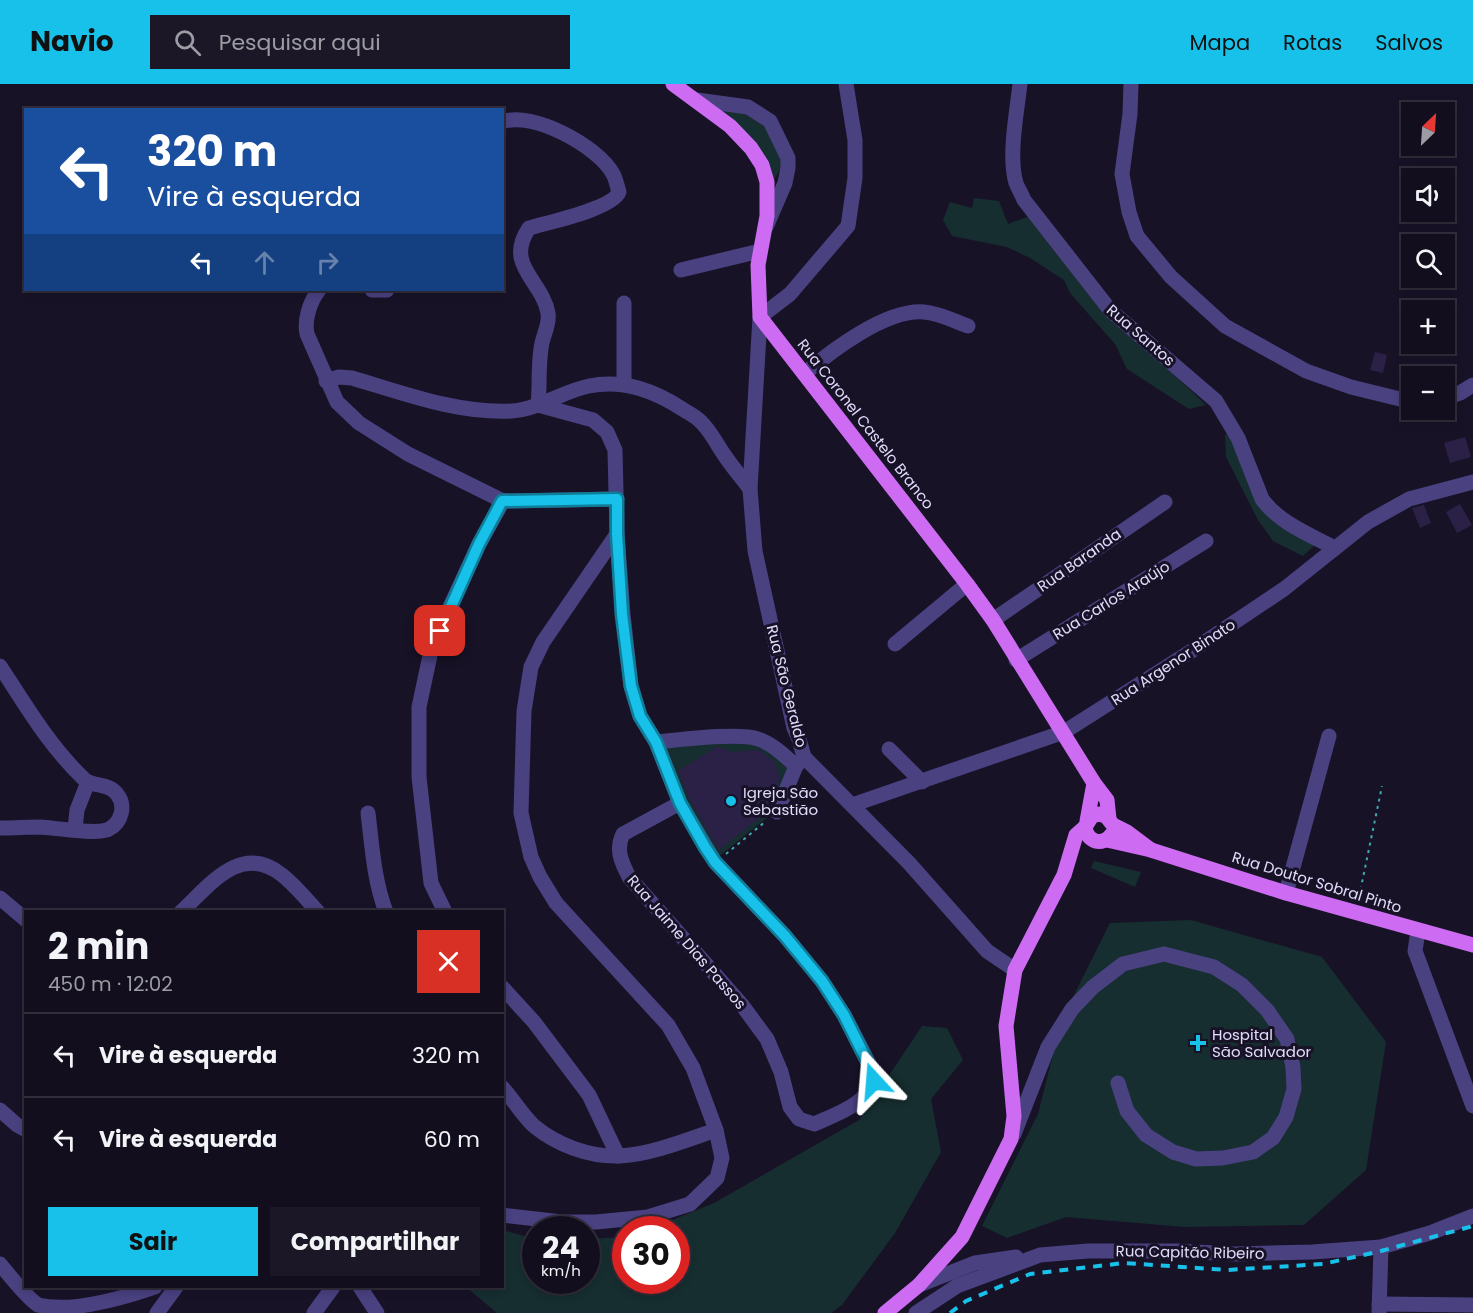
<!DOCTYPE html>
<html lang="pt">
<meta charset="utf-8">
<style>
:root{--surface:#120e1d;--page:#1b1726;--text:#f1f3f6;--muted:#9c9ca4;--line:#312e3b;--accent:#18c1ea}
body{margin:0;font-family:Poppins,sans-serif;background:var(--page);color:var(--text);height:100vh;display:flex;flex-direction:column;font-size:22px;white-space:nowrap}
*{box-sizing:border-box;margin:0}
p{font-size:20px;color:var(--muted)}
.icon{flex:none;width:33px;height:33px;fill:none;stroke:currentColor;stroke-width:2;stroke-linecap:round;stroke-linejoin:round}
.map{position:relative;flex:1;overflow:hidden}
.drawer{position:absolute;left:24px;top:826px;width:480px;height:378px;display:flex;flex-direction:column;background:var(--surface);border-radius:0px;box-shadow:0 3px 9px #0003,0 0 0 2px var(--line)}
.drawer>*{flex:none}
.top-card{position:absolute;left:24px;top:24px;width:480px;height:183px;border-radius:0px;box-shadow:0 3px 9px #0003,0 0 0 2px var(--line);background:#1a4fa0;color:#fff;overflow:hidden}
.needle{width:39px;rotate:25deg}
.controls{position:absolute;left:1401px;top:18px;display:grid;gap:12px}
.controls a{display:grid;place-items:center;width:54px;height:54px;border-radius:0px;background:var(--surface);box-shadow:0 3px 9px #0003,0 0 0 2px var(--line);font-size:30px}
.speed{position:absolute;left:522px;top:1132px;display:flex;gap:12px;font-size:30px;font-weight:700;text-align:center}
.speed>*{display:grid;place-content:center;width:78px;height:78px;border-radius:50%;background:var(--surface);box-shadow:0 3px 9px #0003,0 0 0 2px var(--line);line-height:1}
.speed small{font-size:15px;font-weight:400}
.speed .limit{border:9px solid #d22;background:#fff;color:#111}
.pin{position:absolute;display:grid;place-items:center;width:51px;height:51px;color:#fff;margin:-26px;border-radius:12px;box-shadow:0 3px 9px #0006}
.me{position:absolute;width:66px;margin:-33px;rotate:341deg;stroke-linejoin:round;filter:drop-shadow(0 0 4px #0008)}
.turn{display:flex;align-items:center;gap:21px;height:126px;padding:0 24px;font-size:27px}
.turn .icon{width:78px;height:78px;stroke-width:2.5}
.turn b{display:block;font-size:42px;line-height:51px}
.lanes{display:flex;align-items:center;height:57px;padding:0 24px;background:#0003;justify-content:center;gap:30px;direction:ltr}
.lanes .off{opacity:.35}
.round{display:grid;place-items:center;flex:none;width:63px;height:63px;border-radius:0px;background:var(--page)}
.summary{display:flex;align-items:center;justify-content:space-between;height:102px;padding:0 24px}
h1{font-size:36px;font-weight:700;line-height:45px}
.primary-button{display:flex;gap:12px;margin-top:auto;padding:12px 24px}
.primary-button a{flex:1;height:69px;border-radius:0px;background:var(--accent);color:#111;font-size:24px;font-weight:700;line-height:69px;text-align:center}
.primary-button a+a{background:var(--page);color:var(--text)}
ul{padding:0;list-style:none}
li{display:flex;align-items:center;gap:18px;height:84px;padding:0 24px;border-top:2px solid var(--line)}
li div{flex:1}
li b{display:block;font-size:22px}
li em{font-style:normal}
header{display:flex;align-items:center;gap:36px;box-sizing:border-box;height:84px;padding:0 30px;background:var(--accent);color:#111}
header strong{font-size:28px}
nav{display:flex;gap:33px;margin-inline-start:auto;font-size:21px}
.search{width:420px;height:54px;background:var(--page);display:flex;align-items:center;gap:15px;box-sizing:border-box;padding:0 21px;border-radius:0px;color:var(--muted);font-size:22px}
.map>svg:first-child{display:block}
.green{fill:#162e30}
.building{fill:#2b2046}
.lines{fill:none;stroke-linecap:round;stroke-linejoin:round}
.path{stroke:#3babaf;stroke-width:2;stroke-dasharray:3 4.5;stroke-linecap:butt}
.minor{stroke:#4a4181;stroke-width:15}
.major{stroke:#cd6cf2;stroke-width:15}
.rail{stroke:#18c1ea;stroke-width:4;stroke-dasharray:9 8;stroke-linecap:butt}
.route-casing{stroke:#107d98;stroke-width:15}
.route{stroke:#18c1ea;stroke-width:10}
.poi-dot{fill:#18c1ea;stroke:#181227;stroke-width:2}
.labels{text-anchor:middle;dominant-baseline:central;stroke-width:6;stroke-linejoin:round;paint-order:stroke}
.street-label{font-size:15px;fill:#e2dbfc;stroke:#181227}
.poi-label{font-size:15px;fill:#e2dbfc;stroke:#181227;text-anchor:start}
</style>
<header>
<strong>Navio</strong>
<div class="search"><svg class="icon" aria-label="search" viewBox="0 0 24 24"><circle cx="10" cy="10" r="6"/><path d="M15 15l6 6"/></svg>Pesquisar aqui</div>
<nav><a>Mapa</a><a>Rotas</a><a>Salvos</a></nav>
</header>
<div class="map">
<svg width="1473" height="1229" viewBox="0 0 1473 1229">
<rect width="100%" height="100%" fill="#181227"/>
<!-- green -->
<g class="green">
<polygon points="743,25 769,41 778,58 782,82 771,101 718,27"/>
<polygon points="974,114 999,117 1008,140 1030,132 1128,247 1206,321 1189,325 1127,285 1115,260 1070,209 1064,196 1030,174 1007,163 952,152 943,136 950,118 972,124"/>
<polygon points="1231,348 1263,420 1317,459 1303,472 1273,457 1258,436 1226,373 1225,351"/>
<polygon points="749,656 779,674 789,687 768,733 717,774 690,731 663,664"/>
<polygon points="1094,777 1141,788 1135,803 1091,784"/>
<polygon points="1191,836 1322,873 1386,958 1366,1086 1304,1141 1185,1143 1066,1133 1007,1154 982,1142 1038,1030 1062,935 1110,839"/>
<polygon points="922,942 947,944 963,976 931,1015 941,1068 895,1149 842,1221 831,1229 497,1229 466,1203 502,1203 503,1146 535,1155 536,1197 586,1197 587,1155 625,1153 626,1197 676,1197 676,1146 648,1146 714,1119 859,1036"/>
</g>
<!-- building -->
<g class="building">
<polygon points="1375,268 1387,271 1383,289 1370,286"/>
<polygon points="1465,353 1471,373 1450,379 1444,359"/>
<polygon points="1460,420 1472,441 1457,449 1446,428"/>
<polygon points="1424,421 1431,439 1420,444 1412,424"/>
<polygon points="718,662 731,668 759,666 774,677 780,694 767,728 719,766 689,715 678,687"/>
</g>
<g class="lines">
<!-- path -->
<g class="path">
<polyline points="726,770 766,737"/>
<polyline points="1359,813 1382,702"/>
</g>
<!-- minor -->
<g class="minor">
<polyline points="846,0 855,56 855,94 848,142 790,210 760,233 750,405 755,467 794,644 799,655 804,673 909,779 987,867 1015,886"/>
<path d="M1020,0c-3,27 -12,72 -4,99 2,6 6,11 8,17l86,110 106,91 22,37 24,61c16,23 48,36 73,49"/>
<polyline points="1131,0 1130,30 1122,90 1129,128 1137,152 1171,193 1225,242 1306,287 1351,303 1404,316 1412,316"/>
<polyline points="697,16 748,23 770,37 788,74 788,84 785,99 766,143"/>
<path d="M502,38c30,-12 97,25 111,52 3,5 4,12 6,18 -7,17 -70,30 -90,36 -25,37 13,52 19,85 2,13 -6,23 -7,36 -3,19 -1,38 -3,56"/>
<polyline points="681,186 760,167"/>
<path d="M319,206c-9,11 -15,30 -12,44l30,68 22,21 49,31 95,47"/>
<polyline points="372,206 387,206"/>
<polyline points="624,219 624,300"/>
<path d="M804,290c27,-23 82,-65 120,-62 15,1 30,9 44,14"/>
<path d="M326,297l13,-4 13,1c51,15 106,36 160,33 28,-2 51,-20 77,-25 35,-7 66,5 95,24 6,4 13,7 18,13 10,10 15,22 23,33 8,12 17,22 25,33"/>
<polyline points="1444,315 1460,309 1473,301"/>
<path d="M538,321l55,15 14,12 8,18 2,84 6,80 8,72 9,30 16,26 24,61 35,59 70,74 37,45 22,34 30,58c0,29 -37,41 -60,51l-15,-5 -9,-12 -9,-35 -14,-33 -25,-34 -113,-128c-7,-14 -14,-27 -6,-43l57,-31"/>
<polyline points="993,536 1165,418"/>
<polyline points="895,560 967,500"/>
<polyline points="1016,576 1206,457"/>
<path d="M0,582c26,40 50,81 85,114 9,7 24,3 32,14 9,11 5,28 -8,35 -10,6 -54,-1 -68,-2 -13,0 -27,1 -41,1"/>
<path d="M656,658c22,-2 83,-10 102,-3 15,5 27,17 38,27l8,-9"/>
<polyline points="889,665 922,698"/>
<polyline points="852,721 1064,648 1193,566 1284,505 1368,438 1409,415 1473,398"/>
<polyline points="777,728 796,682"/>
<path d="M368,729c4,33 6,68 18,99"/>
<polyline points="75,745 77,726 88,698"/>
<polyline points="1286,809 1329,652"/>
<polyline points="0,814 26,836"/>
<path d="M181,828c29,-27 60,-70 101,-37 13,10 25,25 36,37"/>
<polyline points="445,828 431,799 419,693 419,623 432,562 479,460 503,417 617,415"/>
<polyline points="1418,847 1415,867 1473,1022"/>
<polyline points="502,903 534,938 589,1011 618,1072"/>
<path d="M502,1003c11,12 20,28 32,39 23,19 55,31 85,30 30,-1 68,-16 97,-26"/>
<polyline points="0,1026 17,1041 26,1046"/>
<polyline points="1014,1050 1048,963 1072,925 1093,903 1123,880 1164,870 1214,883 1242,901 1267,926 1287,955 1293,983 1294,1005 1286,1033 1273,1054 1253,1068 1223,1074 1196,1075 1173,1068 1146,1051 1127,1027 1118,999"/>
<polyline points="502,1131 562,1138 596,1138 648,1133 690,1120 717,1094 722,1074 716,1046 693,984 668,941 556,819 540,793 531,773 521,729 524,627 531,583 543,558 617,450"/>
<path d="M0,1180c10,12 26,33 38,41 33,8 85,-7 117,-18"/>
<polyline points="919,1201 975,1179 1016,1173"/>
<polyline points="360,1203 377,1229"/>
<polyline points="1379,1220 1473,1221"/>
<polyline points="157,1229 176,1203"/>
<polyline points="314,1229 333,1203"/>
<polyline points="916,1229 957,1202 1040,1171 1088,1167 1177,1167 1234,1170 1312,1168 1381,1163 1430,1149 1473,1132"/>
<polyline points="1379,1229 1381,1163"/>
</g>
<!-- major -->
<g class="major">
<polyline points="673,0 730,42 751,64 762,81 767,98 767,132 758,181 760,233 967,500 993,536 1094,699 1107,716 1109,735"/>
<polyline points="1087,737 1094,699"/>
<path d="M1085,743c2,15 17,20 27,7"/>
<polyline points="1107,756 1151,766 1286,809 1473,861"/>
<polyline points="885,1229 919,1201 962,1153 1011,1055 1014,1032 1006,942 1015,886 1064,791 1076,751 1085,743 1092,732 1099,730 1106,732 1113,741 1127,748 1151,766"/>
</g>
<!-- rail -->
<polyline class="rail" points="950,1229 966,1217 1030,1190 1124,1179 1227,1186 1323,1180 1381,1167 1473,1142"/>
</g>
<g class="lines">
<!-- route casing -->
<g class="route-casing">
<polyline id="route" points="440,547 479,460 502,417 617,415 617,450 622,530 631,602 640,632 656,658 680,719 705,763 715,778 785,852 822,897 844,931 873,989 874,997"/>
</g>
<!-- route -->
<use href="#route" class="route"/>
</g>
<!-- markers -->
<g class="poi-dot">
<circle cx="731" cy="717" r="6"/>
<path d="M1195 950h6v6h6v6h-6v6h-6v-6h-6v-6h6z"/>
</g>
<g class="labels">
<!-- street labels -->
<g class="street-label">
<text transform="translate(1141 251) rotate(41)">Rua Santos</text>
<text transform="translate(866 340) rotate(52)">Rua Coronel Castelo Branco</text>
<text transform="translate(1079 476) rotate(-35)">Rua Baranda</text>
<text transform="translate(1111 516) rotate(-32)">Rua Carlos Araújo</text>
<text transform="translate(1173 578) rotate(-33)">Rua Argenor Binato</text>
<text transform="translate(787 602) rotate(76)">Rua São Geraldo</text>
<text transform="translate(1317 798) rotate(17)">Rua Doutor Sobral Pinto</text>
<text transform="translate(687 858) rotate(49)">Rua Jaime Dias Passos</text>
<text transform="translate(1190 1168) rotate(1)">Rua Capitão Ribeiro</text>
</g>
<!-- poi labels -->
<g class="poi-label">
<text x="743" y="708">Igreja São<tspan x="743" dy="17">Sebastião</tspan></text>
<text x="1212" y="950">Hospital<tspan x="1212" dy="17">São Salvador</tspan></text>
</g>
</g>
</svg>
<div class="controls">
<a><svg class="needle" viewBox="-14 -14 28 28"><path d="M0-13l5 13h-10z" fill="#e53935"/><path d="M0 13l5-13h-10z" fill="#9c9ca4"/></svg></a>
<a><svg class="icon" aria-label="sound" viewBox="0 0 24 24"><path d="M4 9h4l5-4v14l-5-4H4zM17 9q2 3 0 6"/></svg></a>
<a><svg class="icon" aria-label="search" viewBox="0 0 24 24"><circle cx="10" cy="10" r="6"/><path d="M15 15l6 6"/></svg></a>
<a>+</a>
<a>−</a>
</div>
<div class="speed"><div>24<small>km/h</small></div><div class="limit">30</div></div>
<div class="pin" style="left:440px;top:547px;background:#d93025"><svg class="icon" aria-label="arrive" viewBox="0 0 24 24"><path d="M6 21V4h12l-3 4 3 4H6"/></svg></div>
<svg class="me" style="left:874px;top:997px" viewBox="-20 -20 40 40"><path d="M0-17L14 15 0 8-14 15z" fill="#18c1ea" stroke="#fff" stroke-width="4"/></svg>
<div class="top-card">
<div class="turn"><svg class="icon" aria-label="left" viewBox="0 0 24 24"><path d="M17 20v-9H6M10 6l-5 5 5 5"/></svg><div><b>320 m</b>Vire à esquerda</div></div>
<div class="lanes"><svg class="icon" aria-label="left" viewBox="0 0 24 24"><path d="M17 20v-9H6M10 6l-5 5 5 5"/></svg><svg class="icon off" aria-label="ahead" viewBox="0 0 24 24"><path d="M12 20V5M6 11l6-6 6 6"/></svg><svg class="icon off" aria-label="right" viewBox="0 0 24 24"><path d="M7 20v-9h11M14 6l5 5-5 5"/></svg></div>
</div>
<section class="drawer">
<div class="summary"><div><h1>2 min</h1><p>450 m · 12:02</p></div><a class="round" style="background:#d93025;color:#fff"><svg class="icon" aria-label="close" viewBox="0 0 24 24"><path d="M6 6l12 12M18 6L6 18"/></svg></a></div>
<ul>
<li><svg class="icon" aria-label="left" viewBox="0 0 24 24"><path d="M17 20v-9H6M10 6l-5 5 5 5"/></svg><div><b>Vire à esquerda</b></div><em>320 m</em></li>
<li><svg class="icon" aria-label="left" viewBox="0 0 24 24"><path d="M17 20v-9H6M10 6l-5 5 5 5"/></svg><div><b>Vire à esquerda</b></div><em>60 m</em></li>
</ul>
<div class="primary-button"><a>Sair</a><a>Compartilhar</a></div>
</section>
</div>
